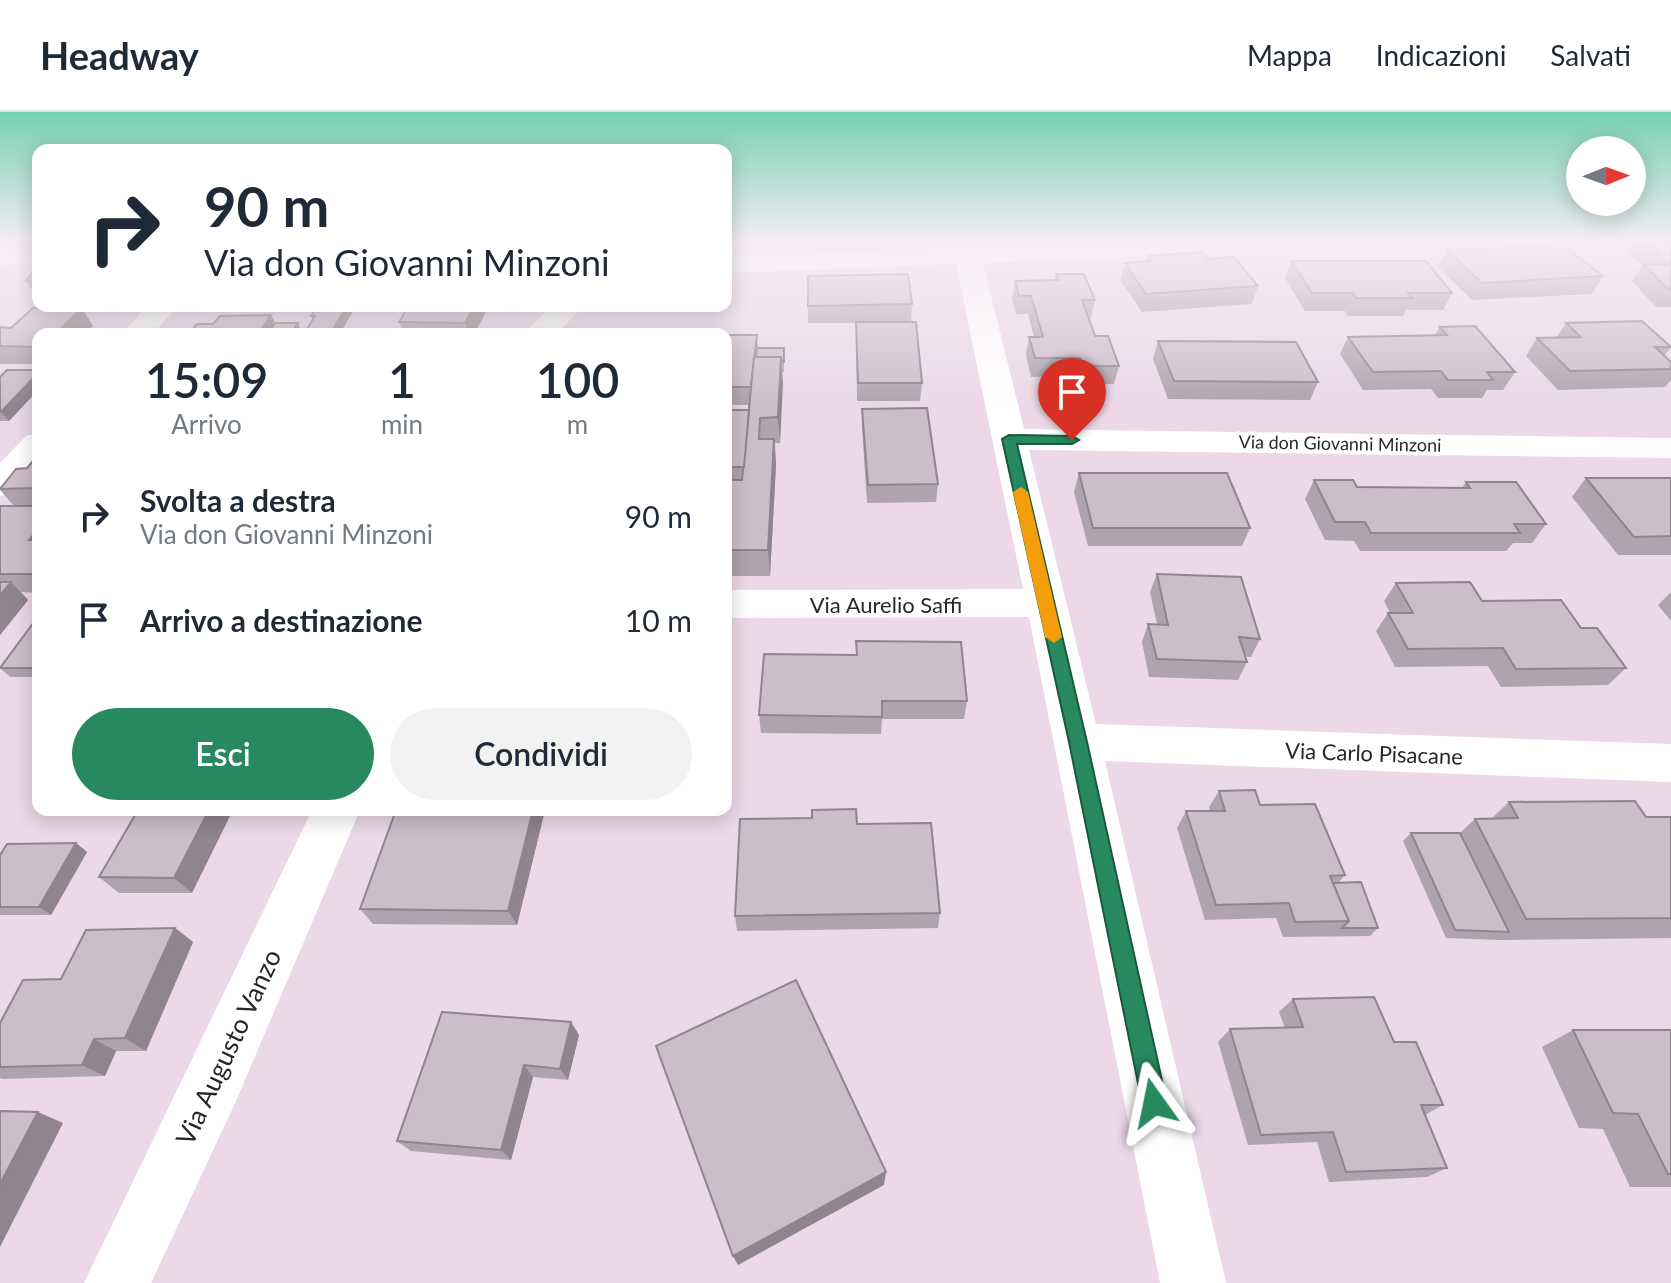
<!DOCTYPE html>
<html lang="it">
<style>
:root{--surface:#fff;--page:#f2f2f3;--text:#1f2937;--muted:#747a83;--line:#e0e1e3;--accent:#288961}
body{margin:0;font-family:Lato,sans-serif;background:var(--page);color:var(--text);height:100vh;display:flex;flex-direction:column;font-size:30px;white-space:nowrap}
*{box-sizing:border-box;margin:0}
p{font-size:26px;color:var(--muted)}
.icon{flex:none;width:44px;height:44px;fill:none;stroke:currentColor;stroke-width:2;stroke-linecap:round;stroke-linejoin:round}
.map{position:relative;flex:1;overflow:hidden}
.sheet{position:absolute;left:32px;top:216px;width:700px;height:488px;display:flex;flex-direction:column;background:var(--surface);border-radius:16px;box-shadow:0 4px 20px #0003}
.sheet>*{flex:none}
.guide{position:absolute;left:32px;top:32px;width:700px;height:168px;border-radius:16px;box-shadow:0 4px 20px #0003;background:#fff;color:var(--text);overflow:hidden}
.needle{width:52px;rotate:89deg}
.fabs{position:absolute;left:1566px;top:24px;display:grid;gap:16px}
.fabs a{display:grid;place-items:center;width:80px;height:80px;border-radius:50%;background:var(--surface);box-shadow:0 4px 20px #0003;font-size:40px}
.pin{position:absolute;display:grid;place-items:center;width:68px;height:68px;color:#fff;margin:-82px -34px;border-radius:50% 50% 50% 0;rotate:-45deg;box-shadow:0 0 8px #0007}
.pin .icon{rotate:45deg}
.me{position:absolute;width:88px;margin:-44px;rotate:348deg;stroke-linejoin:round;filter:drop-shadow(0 0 6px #0008)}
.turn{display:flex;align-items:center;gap:28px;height:168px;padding:0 40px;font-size:36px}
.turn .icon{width:104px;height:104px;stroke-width:2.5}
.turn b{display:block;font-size:56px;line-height:68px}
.eta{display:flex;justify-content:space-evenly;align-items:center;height:136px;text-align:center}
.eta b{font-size:48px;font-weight:600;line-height:56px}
.cta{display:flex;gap:16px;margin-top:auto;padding:16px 40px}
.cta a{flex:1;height:92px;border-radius:48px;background:var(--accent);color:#fff;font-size:32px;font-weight:600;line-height:92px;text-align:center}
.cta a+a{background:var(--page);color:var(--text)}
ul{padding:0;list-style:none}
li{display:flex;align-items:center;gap:24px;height:104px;padding:0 40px}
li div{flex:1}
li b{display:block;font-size:30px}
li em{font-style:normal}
header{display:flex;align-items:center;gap:48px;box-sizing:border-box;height:112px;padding:0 40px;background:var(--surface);border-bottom:2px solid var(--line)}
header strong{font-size:38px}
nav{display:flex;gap:44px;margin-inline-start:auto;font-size:28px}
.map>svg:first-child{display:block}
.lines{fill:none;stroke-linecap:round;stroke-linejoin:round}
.street{fill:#fff;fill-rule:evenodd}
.wall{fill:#b0a3ad}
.shaded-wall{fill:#90848d}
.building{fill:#cdbdc9;stroke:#90848d;stroke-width:2}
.route{fill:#288961;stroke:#1a593f;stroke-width:2}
.slow{fill:#f59e0b}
.labels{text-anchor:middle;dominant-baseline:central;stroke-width:8;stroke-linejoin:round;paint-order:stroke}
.far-street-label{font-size:18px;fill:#282828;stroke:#fff}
.street-label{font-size:22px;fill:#282828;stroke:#fff}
.near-street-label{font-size:26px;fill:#282828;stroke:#fff}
</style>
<header>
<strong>Headway</strong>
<nav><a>Mappa</a><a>Indicazioni</a><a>Salvati</a></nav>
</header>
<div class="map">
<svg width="1671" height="1171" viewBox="0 0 1671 1171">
<rect width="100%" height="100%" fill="#ecd8e7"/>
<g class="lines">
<!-- street -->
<g class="street">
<polygon points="1064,131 1279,131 1275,137 1266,139 983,151 1024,317 1671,326 1671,346 1029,338 1096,612 1671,632 1671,670 1105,649 1226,1171 1160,1171 1029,505 726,506 726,478 1023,477 956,152 726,161 726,145"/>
<polygon points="38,135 38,151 0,153 0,137"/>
<polygon points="147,194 178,194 153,222 122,222"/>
<polygon points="552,194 584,194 556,222 523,222"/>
<polygon points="38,321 38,352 13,381 0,384 0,351 26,324"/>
<polygon points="312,698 360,698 236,989 151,1171 84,1171"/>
</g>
</g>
<!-- wall -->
<g class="wall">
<polygon points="1629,131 1671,131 1671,195 1656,195 1632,169 1642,154 1625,137"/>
<polygon points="1447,138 1603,164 1592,182 1472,188 1438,155"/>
<polygon points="1148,144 1208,147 1258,174 1252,192 1142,200 1120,168 1125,151 1146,149"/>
<polygon points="1291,149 1452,181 1443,198 1406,198 1403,204 1348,204 1345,199 1305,199 1285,166"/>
<polygon points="38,154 38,187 26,169"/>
<polygon points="1056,162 1095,188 1091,206 1088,206 1095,224 1119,254 1114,272 1079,272 1076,264 1031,265 1026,243 1029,225 1034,225 1028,202 1016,202 1012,186 1015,169 1055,168"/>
<polygon points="808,164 912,192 911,210 922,271 920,289 857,289 856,211 808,211"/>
<polygon points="317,194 340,221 309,221 307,217 313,208 311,204"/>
<polygon points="427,194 486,194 487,198 474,222 404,222 399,210"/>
<polygon points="1566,211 1671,235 1664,244 1671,250 1671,268 1665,275 1558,278 1526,244 1537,226 1557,225"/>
<polygon points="93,214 85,222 38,222 38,252 0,252 0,215"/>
<polygon points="1440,215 1515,260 1503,278 1487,278 1482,286 1438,286 1431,277 1363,278 1340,242 1348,225 1435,223"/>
<polygon points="726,223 757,223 758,236 784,236 784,260 782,260 780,331 775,331 776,353 770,464 726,464 726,298 749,298 749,293 726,293"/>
<polygon points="1158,229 1318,270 1310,288 1168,287 1153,247"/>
<polygon points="38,258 38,278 9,309 0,309 0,265"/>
<polygon points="862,297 938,372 936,390 867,391 862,316"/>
<polygon points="38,343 38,481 21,480 28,488 0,523 0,394 14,394 0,378 0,375 27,356"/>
<polygon points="1079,361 1250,416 1242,434 1088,434 1074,380"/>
<polygon points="1586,366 1671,366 1671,443 1618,443 1572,385"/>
<polygon points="1314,368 1357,375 1462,376 1466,370 1546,412 1532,431 1513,431 1506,439 1360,439 1354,429 1325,428 1305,387"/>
<polygon points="1157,462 1260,527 1251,545 1245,544 1247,550 1238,568 1149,565 1142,530 1148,512 1157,512 1150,480"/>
<polygon points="1396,471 1482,489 1581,516 1626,556 1608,573 1501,575 1488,554 1395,555 1376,519 1388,501 1390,501 1384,489"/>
<polygon points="1671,480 1671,509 1658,493"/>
<polygon points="38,510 38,565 10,565 0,556"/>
<polygon points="856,529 967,589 964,607 882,607 881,622 761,621 759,603 856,543"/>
<polygon points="1219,679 1260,693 1345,763 1338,771 1378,816 1370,824 1283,825 1276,806 1205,808 1177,716 1186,699 1210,699 1209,695"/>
<polygon points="1509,690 1646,705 1671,705 1671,826 1499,828 1446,826 1403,729 1411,721 1460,721 1475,707 1491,707"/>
<polygon points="138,698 192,781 119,781 99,765"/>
<polygon points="396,698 545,698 517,813 373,812 360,797"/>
<polygon points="857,712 940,801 938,816 737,819 735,804"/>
<polygon points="76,731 87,740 51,803 0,803 0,743"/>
<polygon points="175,816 193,830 146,939 116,939 105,964 2,967 0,966 0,911 61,867"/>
<polygon points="1293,887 1394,930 1443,993 1425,1003 1447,1056 1427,1065 1329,1070 1317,1030 1248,1033 1218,930 1230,917 1285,916 1279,900"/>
<polygon points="442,900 579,923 568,968 533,965 511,1048 411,1039 397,1029"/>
<polygon points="1573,918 1671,918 1671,1075 1630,1075 1603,1017 1579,1016 1542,935"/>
</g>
<!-- shaded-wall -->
<g class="shaded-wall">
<polygon points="347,194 356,194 340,222 335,222 333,217"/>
<polygon points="474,194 486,194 487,198 474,222 469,222 465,211"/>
<polygon points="82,196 93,214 85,222 55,222"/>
<polygon points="271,203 280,221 279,222 258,222"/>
<polygon points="298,211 302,221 301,222 291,222"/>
<polygon points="781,245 783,270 780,331 778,305"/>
<polygon points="38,261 38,278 9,309 1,300"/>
<polygon points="774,327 776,353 770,464 768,438"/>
<polygon points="38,417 38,437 29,428"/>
<polygon points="11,470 28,488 0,523 0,483"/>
<polygon points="209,698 233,698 192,781 174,766"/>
<polygon points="533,698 545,698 517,813 508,799"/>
<polygon points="76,731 87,740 51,803 39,795"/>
<polygon points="175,816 193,830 146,939 125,926"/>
<polygon points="571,910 579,923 568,968 560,957"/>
<polygon points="94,927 116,939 105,964 82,953"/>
<polygon points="524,953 533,965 511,1048 501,1038"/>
<polygon points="38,1000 63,1011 0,1135 0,1072"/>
<polygon points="886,1060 884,1073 738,1153 733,1144"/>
</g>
<!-- building -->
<g class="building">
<polygon points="1648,131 1671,131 1671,177 1668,177 1643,152 1670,153"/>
<polygon points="1563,133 1603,164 1482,171 1447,138"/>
<polygon points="1202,140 1208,147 1234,145 1258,174 1146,182 1125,151 1151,149 1148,144"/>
<polygon points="1291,149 1426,149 1452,181 1408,181 1412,186 1356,186 1353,181 1312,181"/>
<polygon points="38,154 38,169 26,169"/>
<polygon points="908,162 912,192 808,194 808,164"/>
<polygon points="1056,162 1084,162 1095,188 1082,188 1095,224 1108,224 1119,254 1083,254 1080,246 1035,246 1029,225 1043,225 1031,184 1019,184 1015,169 1059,168"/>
<polygon points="317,194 347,194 333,217 307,217 315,204 311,204"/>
<polygon points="427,194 474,194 465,211 399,210 408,195 426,195"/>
<polygon points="33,196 82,196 55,222 38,222 38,235 0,234 0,215 11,216"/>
<polygon points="271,203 258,222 189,222 197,212 213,212 220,204"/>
<polygon points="1642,209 1671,235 1655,235 1671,250 1671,257 1570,259 1537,226 1581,225 1566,211"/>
<polygon points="856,210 916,210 922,271 858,271"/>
<polygon points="275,211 298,211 291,222 268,222"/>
<polygon points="1475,214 1515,260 1487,260 1493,268 1448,268 1441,259 1373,260 1348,225 1447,223 1440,215"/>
<polygon points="309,221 377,222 309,222"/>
<polygon points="726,223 757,223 751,275 726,275"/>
<polygon points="1158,229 1296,230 1318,270 1174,269"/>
<polygon points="757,236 784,236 784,250 782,250 781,245 756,245"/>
<polygon points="754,245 781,245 778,305 760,306 759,327 774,327 768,438 726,438 726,368 742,368"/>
<polygon points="7,258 38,258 38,261 1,300 0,300 0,265"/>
<polygon points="927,296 938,372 868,373 862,297"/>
<polygon points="726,298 749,298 744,355 726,355"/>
<polygon points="38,343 38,376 0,377 16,357 27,356"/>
<polygon points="1079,361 1227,361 1250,416 1093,416"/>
<polygon points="1586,366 1671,366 1671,424 1634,425"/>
<polygon points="1314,368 1353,368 1357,375 1470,376 1466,370 1516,370 1546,412 1514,412 1520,421 1371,421 1365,410 1335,410"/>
<polygon points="0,394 38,394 38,417 29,428 38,428 38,462 0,462"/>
<polygon points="1157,462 1241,465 1260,527 1239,525 1247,550 1157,547 1148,512 1168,513"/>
<polygon points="0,470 11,470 0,483"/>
<polygon points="1470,470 1482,489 1561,488 1581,516 1597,516 1626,556 1516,557 1503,536 1408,537 1388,501 1413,501 1396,471"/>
<polygon points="34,510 38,510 38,556 0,556"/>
<polygon points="856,529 961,530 967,589 882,589 882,605 759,603 764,542 857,543"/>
<polygon points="1255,678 1260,693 1315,692 1345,763 1330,764 1349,809 1295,810 1289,791 1216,793 1186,699 1225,699 1219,679"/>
<polygon points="1635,689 1646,705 1671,705 1671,806 1526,807 1475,707 1518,706 1509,690"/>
<polygon points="856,697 857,712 931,711 940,801 735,804 740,707 812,706 812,698"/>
<polygon points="138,698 209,698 174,766 99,765"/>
<polygon points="396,698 533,698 508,799 360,797"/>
<polygon points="1411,721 1460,721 1509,820 1455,818"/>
<polygon points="76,731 39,795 0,795 0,743 7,732"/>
<polygon points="1361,770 1378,816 1342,816 1349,809 1333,771"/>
<polygon points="175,816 125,926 94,927 82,953 0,955 0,911 23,868 61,867 86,818"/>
<polygon points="796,868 886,1060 733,1144 656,934"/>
<polygon points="1374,885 1394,930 1416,930 1443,993 1421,993 1447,1056 1346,1060 1333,1020 1261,1023 1230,917 1303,915 1293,887"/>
<polygon points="442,900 571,910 560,957 524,953 501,1038 397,1029"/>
<polygon points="1573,918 1671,918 1671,1062 1668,1062 1638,1002 1613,1001"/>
<polygon points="0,999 38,1000 0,1072"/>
</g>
<!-- sky -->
<linearGradient id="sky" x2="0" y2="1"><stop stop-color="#75d0b2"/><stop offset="0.44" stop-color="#f6edf4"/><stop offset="1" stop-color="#f6edf4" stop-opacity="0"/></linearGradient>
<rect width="1671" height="295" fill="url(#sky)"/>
<!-- route -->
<polygon class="route" points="1009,323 1072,324 1079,328 1072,332 1017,332 1087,630 1167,991 1163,1000 1154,1003 1146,1000 1142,991 1069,630 1002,327"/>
<!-- slow -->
<polygon class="slow" points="1021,375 1028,380 1062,525 1054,531 1045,525 1013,380"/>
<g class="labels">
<!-- far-street labels -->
<g class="far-street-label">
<text transform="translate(1340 331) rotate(1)">Via don Giovanni Minzoni</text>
</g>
<!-- street labels -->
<g class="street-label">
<text x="886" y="492">Via Aurelio Saffi</text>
<text transform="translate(1374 641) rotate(2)">Via Carlo Pisacane</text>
</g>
<!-- near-street labels -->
<g class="near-street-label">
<text transform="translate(228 935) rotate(-65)">Via Augusto Vanzo</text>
</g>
</g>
</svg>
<div class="fabs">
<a><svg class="needle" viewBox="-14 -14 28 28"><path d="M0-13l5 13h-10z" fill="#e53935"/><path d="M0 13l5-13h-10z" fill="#747a83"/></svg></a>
</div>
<div class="pin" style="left:1072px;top:328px;background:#d93025"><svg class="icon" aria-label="arrive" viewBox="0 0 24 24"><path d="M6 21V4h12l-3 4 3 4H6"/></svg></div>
<svg class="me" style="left:1154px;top:991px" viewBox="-20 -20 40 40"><path d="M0-17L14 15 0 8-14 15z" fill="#288961" stroke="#fff" stroke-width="4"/></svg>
<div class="guide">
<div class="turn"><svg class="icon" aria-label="right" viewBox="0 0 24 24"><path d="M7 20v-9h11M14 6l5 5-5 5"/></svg><div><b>90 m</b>Via don Giovanni Minzoni</div></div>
</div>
<section class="sheet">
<div class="eta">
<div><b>15:09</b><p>Arrivo</p></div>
<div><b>1</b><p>min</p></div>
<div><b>100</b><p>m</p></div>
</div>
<ul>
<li><svg class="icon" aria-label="right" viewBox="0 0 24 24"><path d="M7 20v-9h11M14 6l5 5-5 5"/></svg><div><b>Svolta a destra</b><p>Via don Giovanni Minzoni</p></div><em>90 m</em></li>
<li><svg class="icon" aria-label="arrive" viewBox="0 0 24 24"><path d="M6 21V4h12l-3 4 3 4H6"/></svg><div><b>Arrivo a destinazione</b></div><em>10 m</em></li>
</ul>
<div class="cta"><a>Esci</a><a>Condividi</a></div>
</section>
</div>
